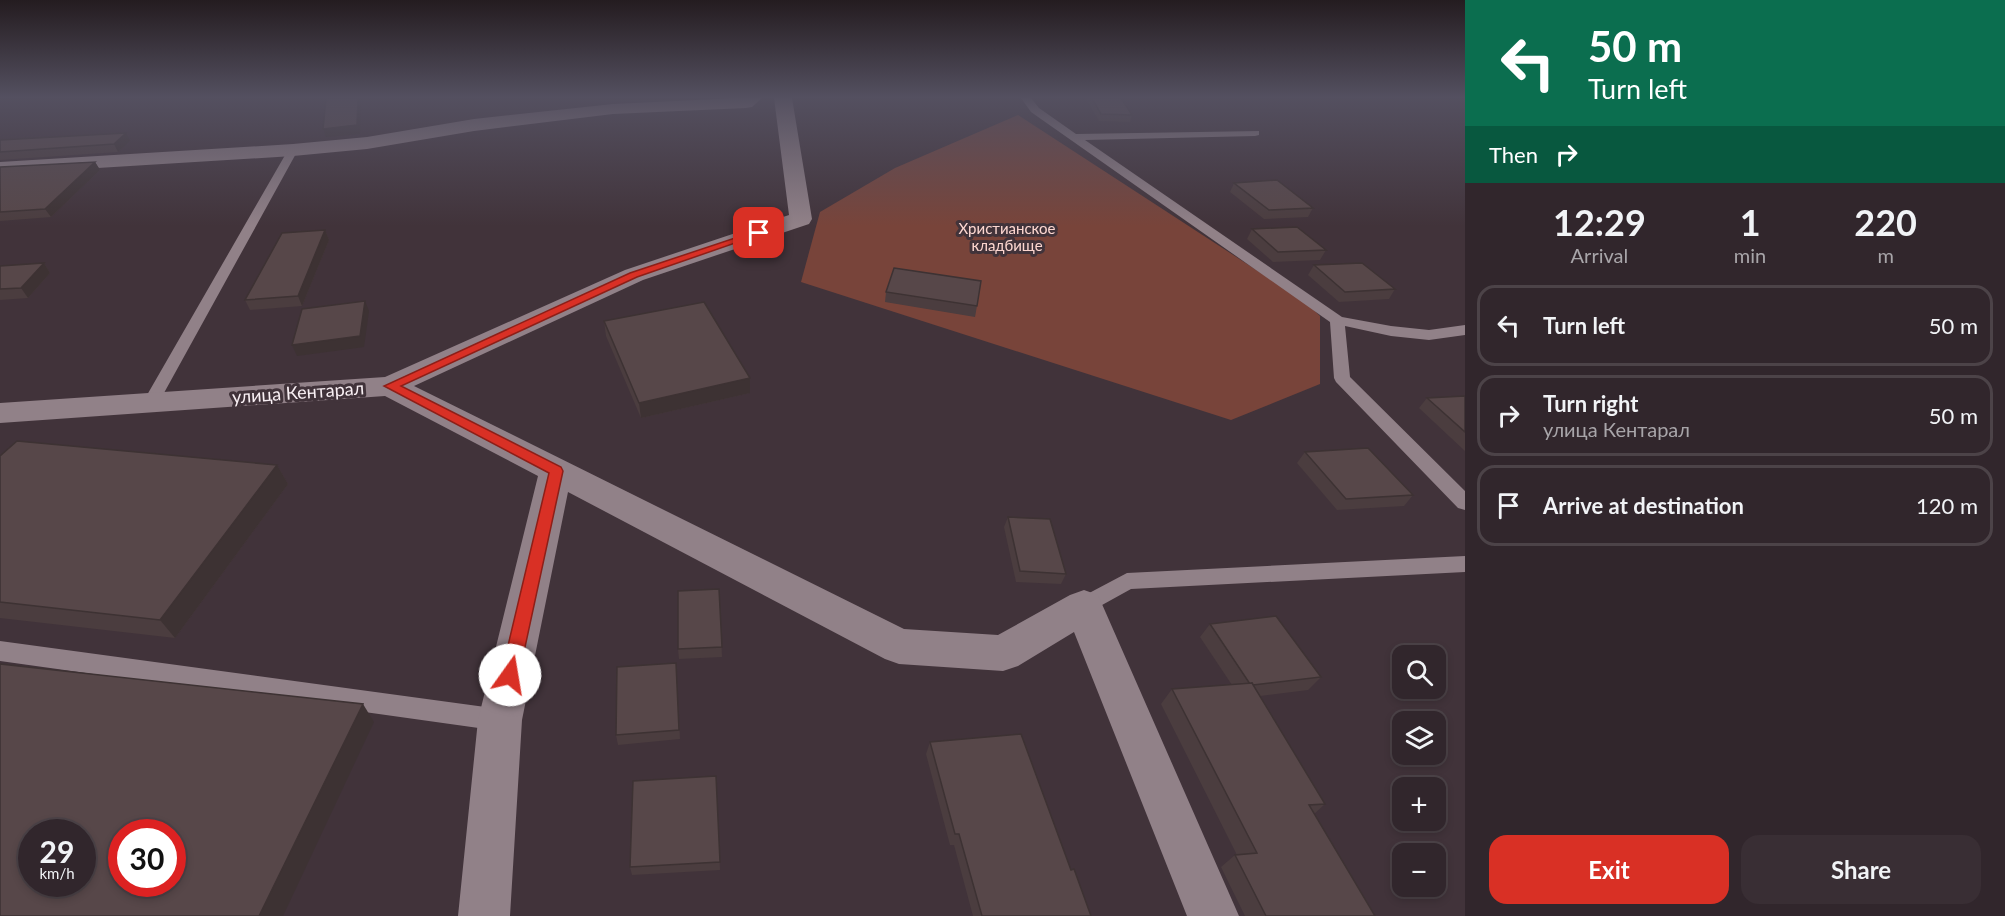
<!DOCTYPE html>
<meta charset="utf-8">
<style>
:root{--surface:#31262c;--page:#392e34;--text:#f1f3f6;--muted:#a8a5a9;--line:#4c4348;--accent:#d93025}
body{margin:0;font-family:Lato,sans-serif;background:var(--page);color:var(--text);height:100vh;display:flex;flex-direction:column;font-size:22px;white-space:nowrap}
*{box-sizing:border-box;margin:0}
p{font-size:20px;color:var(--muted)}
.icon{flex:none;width:33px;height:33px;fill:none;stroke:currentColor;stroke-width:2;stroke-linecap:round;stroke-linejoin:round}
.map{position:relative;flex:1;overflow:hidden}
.side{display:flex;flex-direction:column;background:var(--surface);width:540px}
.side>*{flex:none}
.banner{background:#0b6e4f;color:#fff;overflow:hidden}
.fabs{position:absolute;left:1392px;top:645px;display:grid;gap:12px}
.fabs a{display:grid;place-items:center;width:54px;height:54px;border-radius:12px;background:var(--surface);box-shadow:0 3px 9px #0003,0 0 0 2px var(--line);font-size:30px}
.speed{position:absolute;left:18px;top:819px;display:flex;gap:12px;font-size:30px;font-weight:700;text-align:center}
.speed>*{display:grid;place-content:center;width:78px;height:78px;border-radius:50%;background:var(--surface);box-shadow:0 3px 9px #0003,0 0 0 2px var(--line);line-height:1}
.speed small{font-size:15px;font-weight:400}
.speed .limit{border:9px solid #d22;background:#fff;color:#111}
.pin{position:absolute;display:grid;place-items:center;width:51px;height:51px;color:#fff;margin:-26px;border-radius:12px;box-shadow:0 3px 9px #0006}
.me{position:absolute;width:66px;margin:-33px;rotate:13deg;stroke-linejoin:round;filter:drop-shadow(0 0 4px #0008)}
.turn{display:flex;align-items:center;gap:21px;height:126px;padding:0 24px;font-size:27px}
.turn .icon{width:78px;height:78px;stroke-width:2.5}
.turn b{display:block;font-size:42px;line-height:51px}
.then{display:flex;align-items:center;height:57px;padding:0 24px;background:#0003;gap:12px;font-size:22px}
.eta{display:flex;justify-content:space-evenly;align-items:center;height:102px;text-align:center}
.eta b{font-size:36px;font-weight:700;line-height:42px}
.button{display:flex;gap:12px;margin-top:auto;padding:12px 24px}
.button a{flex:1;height:69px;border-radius:18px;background:var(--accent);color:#fff;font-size:24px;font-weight:700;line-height:69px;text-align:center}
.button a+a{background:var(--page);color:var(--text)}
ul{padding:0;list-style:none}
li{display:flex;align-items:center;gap:18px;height:81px;margin:0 12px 9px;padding:0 12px;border:3px solid var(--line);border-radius:18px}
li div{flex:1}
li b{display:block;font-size:22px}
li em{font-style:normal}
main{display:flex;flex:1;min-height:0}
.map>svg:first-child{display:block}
.green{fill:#78443a}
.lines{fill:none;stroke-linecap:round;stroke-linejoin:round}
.service{fill:#918188;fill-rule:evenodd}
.minor{fill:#918188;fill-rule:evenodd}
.wall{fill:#4b3d3f}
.shaded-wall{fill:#3d3233}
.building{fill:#574749;stroke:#3d3233;stroke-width:1.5;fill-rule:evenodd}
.route{fill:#d93025;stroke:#8d1f18;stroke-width:1.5}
.labels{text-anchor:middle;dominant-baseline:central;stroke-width:6;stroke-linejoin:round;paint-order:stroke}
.far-park-label{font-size:15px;fill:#fdd7d0;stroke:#41333a}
.street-label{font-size:18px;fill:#f9f0f4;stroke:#41333a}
</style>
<main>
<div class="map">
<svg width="1465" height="916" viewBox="0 0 1465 916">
<rect width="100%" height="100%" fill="#41333a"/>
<!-- green -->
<polygon class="green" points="1018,115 1304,301 1320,316 1320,384 1231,420 801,282 820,212 895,168"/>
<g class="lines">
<!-- service -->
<g class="service">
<polygon points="1021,98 1031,98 1039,108 1076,134 1259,131 1259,135 1255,136 1085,140 1342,317 1391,326 1429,330 1465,325 1465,335 1429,340 1391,336 1345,326 1350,377 1465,491 1465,510 1458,508 1336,382 1334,378 1330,322 1031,112"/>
<polygon points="293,147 298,150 159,402 157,406 145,406 143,402 288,150"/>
<polygon points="1465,556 1465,572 1131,589 1084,615 1076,612 1073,606 1076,600 1127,573"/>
<polygon points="0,641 500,709 509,712 512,720 509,728 500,731 0,661"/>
</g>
<!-- minor -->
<g class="minor">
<polygon points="738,98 762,98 752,107 746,108 613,114 474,131 367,149 293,156 0,174 0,162 293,144 367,137 474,119 613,104"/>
<polygon points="774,98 792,98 812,219 809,224 643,280 414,386 904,629 998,635 1070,595 1084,590 1098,595 1239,916 1187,916 1074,632 1018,666 1003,671 899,664 885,659 568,492 522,720 510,916 458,916 478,720 538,476 385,396 0,423 0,403 385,377 625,270 789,215"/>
</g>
</g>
<!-- wall -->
<g class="wall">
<polygon points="1086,98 1121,98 1132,115 1130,122 1099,121"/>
<polygon points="0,140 130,141 118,152 0,160"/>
<polygon points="95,162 100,170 51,217 0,221 0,167"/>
<polygon points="1234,183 1313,208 1308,217 1264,219 1230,192"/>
<polygon points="1252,229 1326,250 1320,260 1273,262 1247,239"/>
<polygon points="325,230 329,240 302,306 250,310 245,300"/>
<polygon points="44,263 50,273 28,298 0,300 0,266"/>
<polygon points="1314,265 1395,289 1389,299 1339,302 1308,275"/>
<polygon points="886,292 977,306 975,317 885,302"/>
<polygon points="604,321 750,393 641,418 606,336"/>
<polygon points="1465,396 1465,451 1419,408 1427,398"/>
<polygon points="1305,452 1413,495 1404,506 1337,510 1297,463"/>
<polygon points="0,456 277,465 288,484 175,638 0,618"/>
<polygon points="1008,517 1066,574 1061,584 1016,582 1004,527"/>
<polygon points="719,589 722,657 679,659 678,649"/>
<polygon points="1210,624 1321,677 1308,690 1260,696 1325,804 1314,814 1375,916 1245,916 1221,867 1235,855 1237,855 1161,704 1172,689 1232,685 1200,637"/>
<polygon points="676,663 680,739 618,745 616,735"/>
<polygon points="930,742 1071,870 1091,916 973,916 954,845 950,845 926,754"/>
<polygon points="716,776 720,870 632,875 630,867"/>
</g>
<!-- shaded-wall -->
<g class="shaded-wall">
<polygon points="358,98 361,98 360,134 326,137 323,129"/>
<polygon points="126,133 130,141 118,152 114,144"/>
<polygon points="95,162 100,170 51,217 45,209"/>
<polygon points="325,230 329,240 302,306 298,296"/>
<polygon points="44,263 50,273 28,298 21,288"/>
<polygon points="365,301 369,311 364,347 297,356 292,345"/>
<polygon points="750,378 750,393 641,418 639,403"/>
<polygon points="277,465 288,484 175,638 160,620"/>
<polygon points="363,704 374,722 283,916 259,916"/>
</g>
<!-- building -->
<g class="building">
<polygon points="326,98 358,98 357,125 323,129"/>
<polygon points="1092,98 1121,98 1132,115 1101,114"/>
<polygon points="126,133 114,144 0,152 0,140"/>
<polygon points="95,162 45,209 0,212 0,167"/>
<polygon points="1277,180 1313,208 1269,210 1234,183"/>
<polygon points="1297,227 1326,250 1278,252 1252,229"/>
<polygon points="325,230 298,296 245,300 282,233"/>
<polygon points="44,263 21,288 0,289 0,266"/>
<polygon points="1362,263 1395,289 1345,292 1314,265"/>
<polygon points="894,268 981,281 977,306 886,292"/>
<polygon points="365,301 360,336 292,345 302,309"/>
<polygon points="704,302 750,378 639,403 604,321"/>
<polygon points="1465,396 1465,432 1427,398"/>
<polygon points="17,441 277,465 160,620 0,602 0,456"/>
<polygon points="1368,448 1413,495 1346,499 1305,452"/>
<polygon points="1008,517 1050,519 1066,574 1020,571"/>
<polygon points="719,589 722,647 678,649 678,591"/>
<polygon points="1276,616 1321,677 1253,685 1252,683 1250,684 1210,624"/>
<polygon points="676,663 679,730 616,735 617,667"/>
<path d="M0,664l363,40 -104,212h-259zM32,832h50v52h-50zM122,832h50v52h-50z"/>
<polygon points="1252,683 1325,804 1309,805 1375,916 1266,916 1235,855 1257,853 1172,689"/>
<polygon points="1021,734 1071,870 1074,869 1091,916 982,916 959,834 955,834 930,742"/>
<polygon points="716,776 720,862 630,867 633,781"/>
</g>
<!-- sky -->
<linearGradient id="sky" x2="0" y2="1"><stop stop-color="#241c20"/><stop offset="0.43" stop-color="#545060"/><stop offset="1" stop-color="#545060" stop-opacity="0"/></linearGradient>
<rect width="1465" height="226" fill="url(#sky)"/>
<!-- route -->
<polygon class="route" points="756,231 764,233 637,277 401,386 561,467 563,471 519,675 516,680 510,683 504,680 501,675 549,473 384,386 630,273"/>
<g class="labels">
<!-- far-park labels -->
<g class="far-park-label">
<text x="1007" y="228">Христианское<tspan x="1007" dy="17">кладбище</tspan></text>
</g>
<!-- street labels -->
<g class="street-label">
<text transform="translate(298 392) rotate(-4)">улица Кентарал</text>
</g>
</g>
</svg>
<div class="fabs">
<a><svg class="icon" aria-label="search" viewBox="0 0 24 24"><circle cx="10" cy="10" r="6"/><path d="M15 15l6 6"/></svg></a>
<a><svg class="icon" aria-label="layers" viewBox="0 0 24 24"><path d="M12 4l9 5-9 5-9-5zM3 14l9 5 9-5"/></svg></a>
<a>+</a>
<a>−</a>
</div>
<div class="speed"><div>29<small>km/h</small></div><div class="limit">30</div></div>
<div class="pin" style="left:759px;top:233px;background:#d93025"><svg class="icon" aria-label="arrive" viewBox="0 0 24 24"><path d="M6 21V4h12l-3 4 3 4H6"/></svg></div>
<svg class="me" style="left:510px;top:675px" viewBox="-20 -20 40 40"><circle r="19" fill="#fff"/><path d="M0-13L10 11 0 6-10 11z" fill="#d93025"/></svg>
</div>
<section class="side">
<div class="banner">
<div class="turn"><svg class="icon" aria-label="left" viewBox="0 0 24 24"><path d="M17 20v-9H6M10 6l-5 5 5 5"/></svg><div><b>50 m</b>Turn left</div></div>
<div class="then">Then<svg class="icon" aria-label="right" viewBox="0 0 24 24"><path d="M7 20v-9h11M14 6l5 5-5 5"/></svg></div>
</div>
<div class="eta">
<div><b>12:29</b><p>Arrival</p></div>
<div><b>1</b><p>min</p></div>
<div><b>220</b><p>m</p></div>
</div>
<ul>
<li><svg class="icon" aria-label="left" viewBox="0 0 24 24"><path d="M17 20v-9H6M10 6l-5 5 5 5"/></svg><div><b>Turn left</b></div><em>50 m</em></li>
<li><svg class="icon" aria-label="right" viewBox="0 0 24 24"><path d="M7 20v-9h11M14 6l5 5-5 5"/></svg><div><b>Turn right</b><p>улица Кентарал</p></div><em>50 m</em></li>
<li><svg class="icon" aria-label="arrive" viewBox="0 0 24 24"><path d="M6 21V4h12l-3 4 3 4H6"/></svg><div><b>Arrive at destination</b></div><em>120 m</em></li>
</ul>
<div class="button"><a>Exit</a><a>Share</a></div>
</section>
</main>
